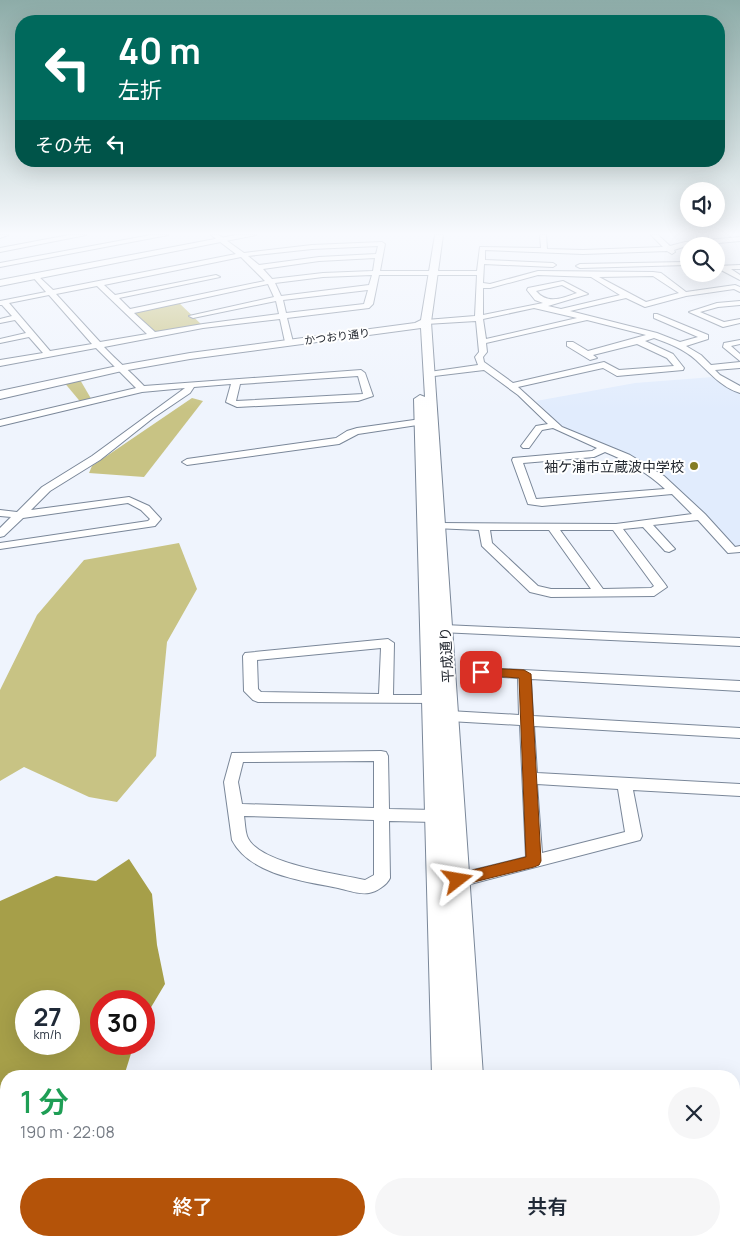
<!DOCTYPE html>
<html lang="ja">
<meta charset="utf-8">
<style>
:root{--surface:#fff;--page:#f6f6f7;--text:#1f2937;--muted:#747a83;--accent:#b45309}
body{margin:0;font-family:Manrope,"Noto Sans JP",sans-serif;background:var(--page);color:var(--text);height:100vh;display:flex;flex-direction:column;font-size:19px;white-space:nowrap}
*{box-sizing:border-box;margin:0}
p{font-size:16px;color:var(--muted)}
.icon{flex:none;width:28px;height:28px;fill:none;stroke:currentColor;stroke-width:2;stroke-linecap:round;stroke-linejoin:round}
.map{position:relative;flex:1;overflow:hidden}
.panel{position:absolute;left:0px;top:1070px;width:740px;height:176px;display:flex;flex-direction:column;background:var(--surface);border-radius:20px 20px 0 0;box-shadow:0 5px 20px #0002}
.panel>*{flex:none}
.hud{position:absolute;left:15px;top:15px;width:710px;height:152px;border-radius:20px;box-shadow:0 5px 20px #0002;background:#00695c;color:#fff;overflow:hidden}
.fabs{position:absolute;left:680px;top:182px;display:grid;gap:10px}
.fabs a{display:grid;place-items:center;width:45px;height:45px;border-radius:50%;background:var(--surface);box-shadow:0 5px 20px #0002;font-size:25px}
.speed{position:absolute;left:15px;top:990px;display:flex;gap:10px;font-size:25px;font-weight:700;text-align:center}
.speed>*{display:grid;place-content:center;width:65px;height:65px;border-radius:50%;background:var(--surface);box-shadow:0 5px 20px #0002;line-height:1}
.speed small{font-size:12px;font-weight:400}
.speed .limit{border:8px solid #d22;background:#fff;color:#111}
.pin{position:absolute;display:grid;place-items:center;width:42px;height:42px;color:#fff;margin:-21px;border-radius:10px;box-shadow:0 2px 8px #0006}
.me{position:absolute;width:55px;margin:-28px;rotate:76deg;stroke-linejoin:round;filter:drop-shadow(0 0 4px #0008)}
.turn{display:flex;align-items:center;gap:18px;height:105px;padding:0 20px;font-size:22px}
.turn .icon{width:65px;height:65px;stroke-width:2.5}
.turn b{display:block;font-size:35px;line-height:42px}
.then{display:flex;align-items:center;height:48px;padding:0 20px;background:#0003;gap:10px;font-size:19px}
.round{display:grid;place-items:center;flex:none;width:52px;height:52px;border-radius:26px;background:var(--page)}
.headline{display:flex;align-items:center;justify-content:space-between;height:85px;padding:0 20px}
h1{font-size:30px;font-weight:600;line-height:38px;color:#1e9e55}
.button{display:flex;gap:10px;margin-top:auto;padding:10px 20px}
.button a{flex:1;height:58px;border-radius:30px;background:var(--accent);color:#fff;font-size:20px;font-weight:600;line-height:58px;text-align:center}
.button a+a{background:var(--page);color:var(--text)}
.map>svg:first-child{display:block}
.built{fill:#e1ecfd}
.green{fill:#c8c384}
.water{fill:#a69f49;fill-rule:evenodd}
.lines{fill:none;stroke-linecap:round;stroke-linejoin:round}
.stream{stroke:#a69f49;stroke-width:5}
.minor-casing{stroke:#7a8799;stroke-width:2}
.tertiary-casing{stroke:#7a8799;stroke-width:2}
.minor{fill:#fff;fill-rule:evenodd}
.tertiary{fill:#fff;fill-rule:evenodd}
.route{fill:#b45309;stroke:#753606}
.poi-dot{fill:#857d23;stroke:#fff;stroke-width:2}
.labels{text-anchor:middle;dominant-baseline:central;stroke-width:4;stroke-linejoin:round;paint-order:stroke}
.far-street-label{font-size:11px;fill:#242931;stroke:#fff}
.poi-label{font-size:14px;fill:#242931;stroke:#fff;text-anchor:end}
.street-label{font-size:14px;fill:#242931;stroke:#fff}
</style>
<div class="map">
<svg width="740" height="1246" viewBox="0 0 740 1246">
<rect width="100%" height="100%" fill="#eff4fd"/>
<!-- built -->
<polygon class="built" points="713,377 740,394 740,545 734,547 658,472 638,460 577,435 558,423 536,401 635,383"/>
<!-- green -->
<g class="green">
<polygon points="177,301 203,326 153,335 129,312"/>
<polygon points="79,378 93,402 83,405 63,381"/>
<polygon points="192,398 203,401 144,477 89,473 92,466"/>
<polygon points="179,543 197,589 167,642 156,756 117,802 89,797 24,767 0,781 0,690 37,615 84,560"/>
</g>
<!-- water -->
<g class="water">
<path d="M129,859l23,35 5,51 8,39 -21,35v-18h-43v43h33l-10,32h-118v49l-6,-28v-196l56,-25 40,5zM26,1001h43v43h-43z"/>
<polygon points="31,1240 79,1240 73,1246 35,1246"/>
</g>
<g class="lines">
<!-- stream -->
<polyline class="stream" points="0,1221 6,1215"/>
<!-- minor casing -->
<g class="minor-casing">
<g id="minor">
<polygon points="0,235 8,235 0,238"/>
<polygon points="69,235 86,235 0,252 0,248"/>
<polygon points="151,235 168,235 0,267 0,263"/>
<path d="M211,235h8l25,18 68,-8 70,-3 3,2 -5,27h97l3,-24 61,1 -1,-13h6l1,14 36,1 80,-3 -12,-12h7l12,11 15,-4 55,-5v4l-54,5 -12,4 1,2 -3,2 -5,-3 -84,3 -98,-4v10l68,3 3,2 -3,2 -69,-3 -1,19 7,1 48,-13 115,1 8,1 25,19 49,-7 5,2v5l-6,-3 -48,7 -41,11 -19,-9 -56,13 87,22 23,9 18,-5 -44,-19v-4h3l51,21v4l-22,7 15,9 10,10 29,-3v6l-25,2 5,5 20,11v7c-19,-6 -30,-20 -44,-33 -12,-11 -28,-17 -42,-22l-9,3 28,13 11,14 -1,2 -66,6 -14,-8 -85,19 44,40 68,28 34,21 41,38 30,33 5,-1v6l-12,1 -30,-33 -45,5 22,24 -6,3 -4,-1 -22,-24 -20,2 42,55 2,3 -13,9 -103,1 -21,-5 -48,-46 -3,-16 -45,-2 -2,-2 2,-2 4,-1 178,1 76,-10 -20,-20 -130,12 -14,-2 -16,-44 1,-2 79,-7 5,-3 -44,-20 -11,2 -13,18h-6l-2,-2 15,-20 12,-2 -30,-29 -34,-25 -58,7v-4l3,-1 49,-7 -3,-8 4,-5 -3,-31 -50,3 -4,-2 4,-2 49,-4 2,-41h-98l-6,29 -4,4 -82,10 6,24 -4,2 -4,-2 -5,-23 -77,9 -99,19c13,14 27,25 40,39l217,-16 4,3 8,23 -15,5 -121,6 -11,-5 5,-18 -37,3 -4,6 -37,25 -53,42 -50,31 -19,19 98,-13 20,9 12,13 -6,7 -155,23v-6l148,-22 2,-2 -9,-9 -13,-7 -105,15 -19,18 -4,1v-9l11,-11 -11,-1v-6l17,2 25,-25 50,-31 93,-68 -43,4 -142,34v-6l136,-32 -40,-40 -96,18v-6l43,-7 -14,-16 -29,6v-4l26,-6 -11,-13 -15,3v-4l12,-3 -10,-11h-2v-4l46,-9 -14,-16 4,-2 17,16 183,-36zM378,246l-2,8 -57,3 -60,8 -11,-9 64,-7zM241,257l24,24 -135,28 -11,-11 101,-21 -4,-2 -101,20 -11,-10zM375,258l-2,13 -50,2 -51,6 -9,-10 56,-8zM372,275l-3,10 -88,11 -6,-13 48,-6zM538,275l53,2 29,18 -59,14 -13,-3 40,-12 -25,-13 -35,7 -1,2 8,10 8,3 -60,12v-27h7zM653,276l26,17 -33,9 -47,-25zM268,284l6,13 -85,19 4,2 83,-17 3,13 -76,10 -48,8 -21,-19zM562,285l15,8c-15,5 -29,12 -41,-2zM97,286l50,48 -47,8 -44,-48zM368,290l-4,14 -78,9 -3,-13zM49,295l43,49 -42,7 -41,-48zM534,308l43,10 -91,21 -3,-20zM587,320l59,15 -58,16 -15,-9h-6v4l23,14 7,-2 -4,-3 44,-11 30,14 7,8 -55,4 -15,-8 -91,21 -29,-21 -1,-5 4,-5 -1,-9zM358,376l5,18 -127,7 4,-17zM605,452c22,9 43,21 60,37l-129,10 -13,-36 71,-6zM490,530h59l42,59h-40l-13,-3 -46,-43zM560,530h53l41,56 -3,2 -48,1z"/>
<polygon points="685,262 687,263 687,265 580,268 576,266 580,264"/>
<polygon points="740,265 740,269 731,269 740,275 740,280 721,270 716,270 716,266"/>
<polygon points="740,301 740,305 718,307 700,312 724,322 740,319 740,323 723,327 689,312 717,303"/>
<polygon points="740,340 740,344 731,346 740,354 740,361 723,347 724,343"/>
<polygon points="421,419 426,422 424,424 358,434 339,444 187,465 182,462 187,459 336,438 347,431 357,428"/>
<polygon points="444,625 740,638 740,646 440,632 438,629"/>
<path d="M388,639l6,4 -1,52h38l5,2 2,3 -2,3 -178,-1 -5,-2 -9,-9 -1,-35 2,-3zM381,648l-2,46 -118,-2 -3,-3 -1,-29z"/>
<path d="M481,668l259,13v10l-209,-12 2,37 207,12v10l-206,-12 3,47 203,11v12l-107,-6 9,46 -2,4 -181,47 -6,-2 -2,-5 2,-5 73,-18 -6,-132 -71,-4 -5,-2 -2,-3 2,-3 5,-2 70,4 -1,-37 -42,-3 -2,-3 2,-3zM537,784l81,5 7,43 -83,21z"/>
<path d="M381,751l5,1 2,4 1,53 46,1 5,2 3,4 -3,4 -5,2 -46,-1 1,57c-3,7 -14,14 -21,15 -9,2 -22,-3 -31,-5 -34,-7 -88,-13 -106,-48l-8,-58 8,-29zM374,761v47l-132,-4 -4,-22 5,-20zM244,816l130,4v55l-9,5c-27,-6 -108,-16 -118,-44 -2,-6 -2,-14 -3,-20z"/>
</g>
</g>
<!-- tertiary casing -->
<g class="tertiary-casing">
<g id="tertiary">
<polygon points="236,235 256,235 0,286 0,280"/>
<polygon points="435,235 443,235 431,322 483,1076 432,1076 414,399 420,395 425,397 421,328 190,359 122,371 0,399 0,391 122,365 190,353 415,323 421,320"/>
<polygon points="0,1230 6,1232 6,1240 13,1240 15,1246 0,1246"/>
<rect x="438" y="1240" width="56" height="6"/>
</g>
</g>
<!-- minor -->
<use href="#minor" class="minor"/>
<!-- tertiary -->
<use href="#tertiary" class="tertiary"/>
</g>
<!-- sky -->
<linearGradient id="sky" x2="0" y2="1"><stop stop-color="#8daca8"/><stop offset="0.57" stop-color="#f8fafe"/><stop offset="1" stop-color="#f8fafe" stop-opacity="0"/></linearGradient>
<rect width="740" height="410" fill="url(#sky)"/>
<!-- route -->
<polygon class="route" points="481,668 524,670 531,674 541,861 539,865 534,867 458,886 453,884 451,880 453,875 526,857 519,678 477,675 475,672 477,669"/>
<!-- markers -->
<circle class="poi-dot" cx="694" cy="466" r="5"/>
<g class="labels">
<!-- far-street labels -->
<g class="far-street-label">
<text transform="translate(337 336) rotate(-7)">かつおり通り</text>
</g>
<!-- poi labels -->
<g class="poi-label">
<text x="684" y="466">袖ケ浦市立蔵波中学校</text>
</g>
<!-- street labels -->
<g class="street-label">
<text transform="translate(446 655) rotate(-93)">平成通り</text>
</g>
</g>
</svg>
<div class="fabs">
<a><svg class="icon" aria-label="sound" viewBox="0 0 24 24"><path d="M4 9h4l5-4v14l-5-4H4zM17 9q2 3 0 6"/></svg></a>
<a><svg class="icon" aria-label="search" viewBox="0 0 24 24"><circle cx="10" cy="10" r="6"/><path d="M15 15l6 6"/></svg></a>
</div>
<div class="speed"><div>27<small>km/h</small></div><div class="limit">30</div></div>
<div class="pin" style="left:481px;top:672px;background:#d93025"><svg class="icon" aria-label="arrive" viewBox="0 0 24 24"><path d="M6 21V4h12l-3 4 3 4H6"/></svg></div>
<svg class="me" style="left:458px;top:880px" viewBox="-20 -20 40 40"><path d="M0-17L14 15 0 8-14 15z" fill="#b45309" stroke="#fff" stroke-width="4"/></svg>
<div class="hud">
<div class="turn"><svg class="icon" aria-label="left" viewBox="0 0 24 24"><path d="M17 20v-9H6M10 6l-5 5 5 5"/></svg><div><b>40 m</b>左折</div></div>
<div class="then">その先<svg class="icon" aria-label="left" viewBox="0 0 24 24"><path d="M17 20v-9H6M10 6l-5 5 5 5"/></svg></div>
</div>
<section class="panel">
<div class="headline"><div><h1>1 分</h1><p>190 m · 22:08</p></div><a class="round"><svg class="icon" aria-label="close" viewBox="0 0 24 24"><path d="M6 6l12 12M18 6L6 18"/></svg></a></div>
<div class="button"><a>終了</a><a>共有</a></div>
</section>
</div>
